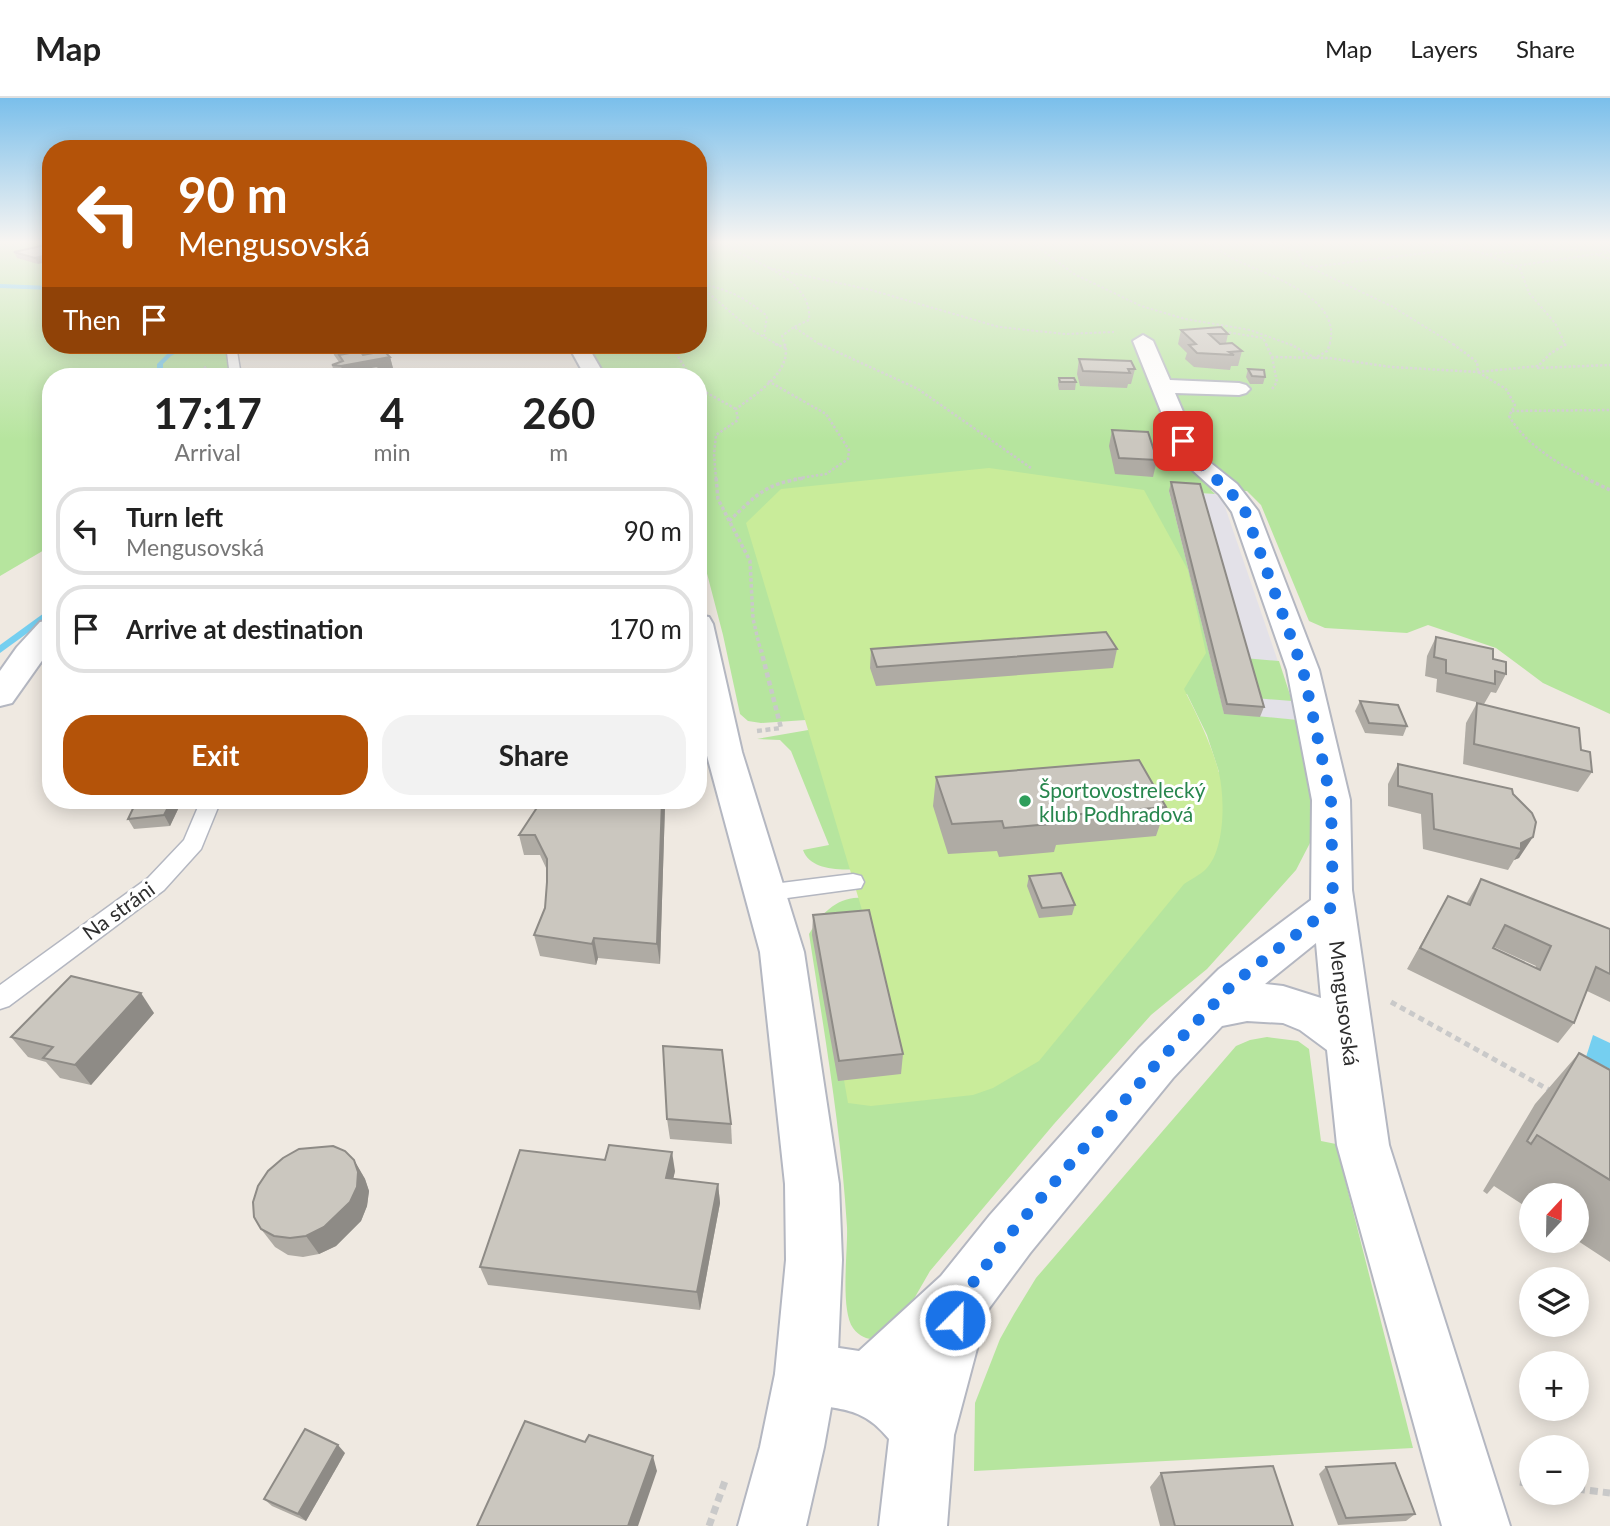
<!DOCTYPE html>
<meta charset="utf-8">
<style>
:root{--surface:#fff;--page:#f2f2f2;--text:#222;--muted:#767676;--line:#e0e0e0;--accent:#b45309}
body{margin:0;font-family:Lato,sans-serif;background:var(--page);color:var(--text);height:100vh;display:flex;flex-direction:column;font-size:26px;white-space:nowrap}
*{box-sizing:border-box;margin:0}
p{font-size:23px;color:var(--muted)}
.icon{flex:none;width:38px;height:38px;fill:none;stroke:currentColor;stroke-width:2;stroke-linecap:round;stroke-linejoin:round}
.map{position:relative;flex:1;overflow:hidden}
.side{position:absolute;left:42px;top:270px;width:665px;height:441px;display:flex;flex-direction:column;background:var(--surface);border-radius:28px;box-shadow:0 4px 18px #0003}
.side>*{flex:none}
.guide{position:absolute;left:42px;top:42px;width:665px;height:214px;border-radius:28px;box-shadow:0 4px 18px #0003;background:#b45309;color:#fff;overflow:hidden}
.needle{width:46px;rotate:22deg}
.tools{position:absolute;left:1519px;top:1085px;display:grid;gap:14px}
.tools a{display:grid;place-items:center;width:70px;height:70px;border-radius:50%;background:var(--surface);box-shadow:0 4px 18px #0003;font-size:35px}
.pin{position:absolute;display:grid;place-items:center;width:60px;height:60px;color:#fff;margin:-30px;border-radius:14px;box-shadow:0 4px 10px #0006}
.me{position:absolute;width:77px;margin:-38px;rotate:23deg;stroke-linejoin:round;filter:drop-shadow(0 0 5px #0008)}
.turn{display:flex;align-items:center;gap:24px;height:147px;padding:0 21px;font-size:32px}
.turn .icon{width:91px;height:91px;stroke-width:2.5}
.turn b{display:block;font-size:49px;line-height:60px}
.then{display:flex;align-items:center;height:66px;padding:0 21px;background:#0003;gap:14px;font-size:26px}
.eta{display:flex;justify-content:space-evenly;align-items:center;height:119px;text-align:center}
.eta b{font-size:42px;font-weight:700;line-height:49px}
.action{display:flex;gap:14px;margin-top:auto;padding:14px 21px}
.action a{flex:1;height:80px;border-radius:28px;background:var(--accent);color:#fff;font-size:28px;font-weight:700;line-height:80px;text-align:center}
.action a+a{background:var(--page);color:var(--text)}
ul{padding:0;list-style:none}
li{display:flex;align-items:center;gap:21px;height:88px;margin:0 14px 10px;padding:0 7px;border:4px solid var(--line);border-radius:28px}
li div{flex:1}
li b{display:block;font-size:26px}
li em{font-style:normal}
header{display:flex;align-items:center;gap:42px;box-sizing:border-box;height:98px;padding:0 35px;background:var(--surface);border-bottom:2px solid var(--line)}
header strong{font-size:33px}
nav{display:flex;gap:38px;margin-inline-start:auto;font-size:24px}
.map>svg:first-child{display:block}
.industrial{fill:#e3e1e8}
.green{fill:#b6e59e}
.pitch{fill:#c9ec9a}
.water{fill:#75cff0}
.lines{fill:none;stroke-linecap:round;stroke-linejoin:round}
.stream{fill:#75cff0;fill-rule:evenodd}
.service-casing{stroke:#b4b7c1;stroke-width:3}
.minor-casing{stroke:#b4b7c1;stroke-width:4}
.tertiary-casing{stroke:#b4b7c1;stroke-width:4}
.path-far5{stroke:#c9c9c9;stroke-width:2;stroke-dasharray:2.5 2;stroke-linecap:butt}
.path-far4{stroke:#c9c9c9;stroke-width:2.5;stroke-dasharray:2.5 2;stroke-linecap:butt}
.path-far3{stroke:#c9c9c9;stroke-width:3.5;stroke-dasharray:3.5 2.5;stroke-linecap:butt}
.path-far2{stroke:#c9c9c9;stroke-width:4.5;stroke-dasharray:5 3.5;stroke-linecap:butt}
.path-far1{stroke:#c9c9c9;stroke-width:5;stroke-dasharray:6 4.5;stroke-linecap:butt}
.path{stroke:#c9c9c9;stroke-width:7;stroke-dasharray:8 5;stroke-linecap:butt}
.service{fill:#fff;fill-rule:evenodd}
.minor{fill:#fff;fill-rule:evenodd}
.tertiary{fill:#fff;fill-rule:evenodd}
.wall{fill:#afaba4;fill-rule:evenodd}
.shaded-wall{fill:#8e8b86}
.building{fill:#cbc7bf;stroke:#8e8b86;stroke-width:2;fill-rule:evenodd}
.route{stroke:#1a73e8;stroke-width:12;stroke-dasharray:0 21.6}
.leisure-dot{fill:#2e9e5b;stroke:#fff;stroke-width:2.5}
.labels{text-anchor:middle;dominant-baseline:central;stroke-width:6;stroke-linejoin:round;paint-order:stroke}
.leisure-label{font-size:21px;fill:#27864d;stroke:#fff;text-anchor:start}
.street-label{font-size:21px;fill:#2e2e2e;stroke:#fff}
</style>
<header>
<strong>Map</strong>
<nav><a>Map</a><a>Layers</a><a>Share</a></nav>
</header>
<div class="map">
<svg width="1610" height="1428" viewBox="0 0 1610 1428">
<rect width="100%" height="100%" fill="#efe9e1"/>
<!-- industrial -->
<polygon class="industrial" points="1169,393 1215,396 1223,403 1298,622 1224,616"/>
<!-- green -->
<g class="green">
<polygon points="0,143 51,143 51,247 231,247 236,278 51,278 51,448 0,478"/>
<path d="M698,143h912v473l-67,-31 -47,-35 -68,-23 -21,8 -82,-5 -16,-7 -48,-116 -14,-14 -36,-1 4,4 -46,-3 55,222 74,7 19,76 -6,45 -15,29 -89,99 -56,46 -97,109 -124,147 -38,66c-15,3 -29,5 -39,-9 -13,-19 -5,-77 -6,-101 -6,-99 -23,-196 -38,-293 19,-30 34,-41 71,-35l339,-127 -12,-37 -20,-41 -426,29 -13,-2 -8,-7 -17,-79 -25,-96v-163h-103l-17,-31h120z"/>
<polygon points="1244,560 1279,563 1292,603 1255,600"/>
<path d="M814,631l99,132c-27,4 -98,22 -110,-11l26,-5 -38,-94 -11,-11 -23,-1z"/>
<polygon points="1267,939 1298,943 1309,951 1321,1043 1336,1046 1413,1350 974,1373 975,1305 1000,1241 1014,1216 1036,1180 1236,948 1250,942"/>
</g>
<!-- pitch -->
<path class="pitch" d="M989,370l155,22 44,80 18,83 -22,36c13,26 26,52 34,80 7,25 8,80 -12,100 -6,6 -15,10 -22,15l-145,177 -46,27 -20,7 -102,11 -23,-3 -4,-23h-6l30,-150 -122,-407 35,-34z"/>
<!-- water -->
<polygon class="water" points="1593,937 1610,945 1610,971 1586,959"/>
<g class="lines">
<!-- stream -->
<g class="stream">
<polygon points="0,186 51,188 51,192 0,190"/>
<polygon points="178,247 184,247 186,250 171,258 163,266 163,278 157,278 157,266 167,256 179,249"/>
<polygon points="51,510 51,518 0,555 0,547"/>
</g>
<!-- service casing -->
<g class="service-casing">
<g id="service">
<polygon points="226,247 236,247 241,278 230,278"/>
<polygon points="201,702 221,702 201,751 164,792 9,908 0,911 0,887 148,780 184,742"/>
<polygon points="853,776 861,778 864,784 861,790 765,803 757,801 754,795 757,789 765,787"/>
</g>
</g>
<!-- minor casing -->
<g class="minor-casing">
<g id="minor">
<path d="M1143,237l10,6 17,39 69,3 7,2 4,4 -4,4 -7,2 -64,-2 27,63 35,28 21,27 61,159 31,130 2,90 37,255 121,381h-68l-105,-381 -10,-95 -27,-20 -17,-7 -36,-2 -25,5 -49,52 -143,175 -43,58 -33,124 -7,91h-68l10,-87c-33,-41 -61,-25 -105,-43l-9,-22 9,-22 22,-9 53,8 82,-75 49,-61 149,-167 80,-79 92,-69 1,-100 -25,-130 -55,-158 -13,-18 -39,-35 -47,-118zM1316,845l5,55 -38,-12 -18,-2z"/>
<polygon points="51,522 51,550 12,605 0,608 0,573 17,549 40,524"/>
</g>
</g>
<!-- tertiary casing -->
<g class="tertiary-casing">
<g id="tertiary">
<polygon points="568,247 587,247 605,278 585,278"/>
<polygon points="698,517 709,519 713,526 742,654 804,854 839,1086 842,1162 837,1276 824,1349 806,1428 738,1428 760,1349 775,1276 786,1162 785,1086 760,854 706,654 698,612"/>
</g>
</g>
<!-- path-far5 -->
<g class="path-far5">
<path d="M720,143c29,22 93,35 89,79l-15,7 28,19"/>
<polyline points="1030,143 1074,176 1141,208 1185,221 1250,232 1294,248"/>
<path d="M1205,143c11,7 21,14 33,20 31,15 107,37 91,85"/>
<polyline points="1266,143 1298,154 1303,166 1393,209 1456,248"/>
<polyline points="1438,143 1489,157 1520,171 1529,195 1555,225 1566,248"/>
<polyline points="1490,156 1537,151 1610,152"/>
<polyline points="1598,157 1610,161"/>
<polyline points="1515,168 1610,154"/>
<polyline points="1311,169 1466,150"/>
<polyline points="769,170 871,192 999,229 1065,236 1114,234"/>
<polyline points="698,186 750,231 780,248"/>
<path d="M699,186c27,4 47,14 68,32l-3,20"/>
<polyline points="1220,233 1263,240 1267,248"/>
<polyline points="785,248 782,238 794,229"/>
</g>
<!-- path-far4 -->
<g class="path-far4">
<polyline points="775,246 786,250"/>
<polyline points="820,246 918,291 1031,370"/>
<polyline points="1266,246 1272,259 1329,260 1391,269 1478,274 1538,268 1551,255 1566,246"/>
<polyline points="1290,246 1315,260 1327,253 1330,246"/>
<path d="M1453,246l24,18 1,10 28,17 9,16 -6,11c18,30 49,48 80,63"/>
<polyline points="671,247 690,278"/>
<polyline points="1272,259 1277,284 1272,291"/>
<polyline points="1537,270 1610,267"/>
<polyline points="193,278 207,268"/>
<polyline points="768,283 826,316 849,352 848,361 826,376 794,381"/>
<polyline points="698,290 736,311"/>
<polyline points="1512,313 1610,312"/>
<path d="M716,381l-2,-25 2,-19 22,-15 -2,-11c20,-15 56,-37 49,-65"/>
</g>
<!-- path-far3 -->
<g class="path-far3">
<polyline points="716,380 718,401 750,463 753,521 761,554"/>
<polyline points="1585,380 1610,392"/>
<path d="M729,423c29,-27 35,-37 76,-43"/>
</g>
<!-- path-far2 -->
<polyline class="path-far2" points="757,633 781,630 761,552"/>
<!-- path-far1 -->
<polyline class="path-far1" points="1391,904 1551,993"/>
<!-- path -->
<g class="path">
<polyline points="1520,1384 1531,1386"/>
<polyline points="1577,1391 1610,1395"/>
<polyline points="709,1428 725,1383"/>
</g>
<!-- service -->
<use href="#service" class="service"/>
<!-- minor -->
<use href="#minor" class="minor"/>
<!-- tertiary -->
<use href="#tertiary" class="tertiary"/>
</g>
<!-- wall -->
<g class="wall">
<polygon points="51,151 38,166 17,160 14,154"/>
<polygon points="1181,232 1228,236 1226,245 1242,253 1238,268 1231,268 1230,272 1194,269 1185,261 1187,255 1178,246"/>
<polygon points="331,247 361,247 365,256 390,259 394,274 386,275 389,278 335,278 332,267 339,264 334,257"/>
<polygon points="1079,261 1135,271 1131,286 1128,286 1127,290 1080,288 1077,276"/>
<polygon points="1248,271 1265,279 1263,286 1250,286 1246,279"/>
<polygon points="1059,280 1076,284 1075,292 1059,292 1058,287"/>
<polygon points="1112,332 1157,362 1153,379 1115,376 1109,348"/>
<polygon points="1171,384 1264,609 1260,619 1224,616 1169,393"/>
<polygon points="1436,539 1493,561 1506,576 1496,595 1491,594 1484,606 1436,594 1437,581 1425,578 1427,558"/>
<polygon points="871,551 1117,551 1113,570 876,588 870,570"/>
<polygon points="1360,603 1407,628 1403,638 1365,635 1355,613"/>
<polygon points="1477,605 1581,652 1592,674 1578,694 1463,666 1466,625"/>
<polygon points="1398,666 1513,696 1532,715 1519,760 1514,762 1508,772 1423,751 1421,716 1388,708 1388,686"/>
<polygon points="936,679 1166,709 1156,738 1056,747 1054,754 999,759 997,753 948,756 933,708"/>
<polygon points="137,702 177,702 180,707 170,728 134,731 128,721"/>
<polygon points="665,708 660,866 598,860 596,867 540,858 534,837 545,810 547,784 547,772 540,757 524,757 519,737"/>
<polygon points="1029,778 1075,807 1072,817 1039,820 1027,788"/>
<path d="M1481,781l129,50v73l-23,-11 -13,32 -16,20 -151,-74 41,-73 18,8zM1494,849l42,19 -1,2 -42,-20z"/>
<polygon points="813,817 903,956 901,976 838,983 812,837"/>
<polygon points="154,915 91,987 60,980 46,964 28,959 11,939"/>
<polygon points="1579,955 1610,972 1610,1164 1578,1143 1569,1150 1565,1147 1568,1143 1577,1143 1577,1097 1531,1097 1531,1112 1494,1088 1487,1096 1483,1093 1535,1006"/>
<polygon points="667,1021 731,1026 732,1046 670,1041"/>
<polygon points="354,1062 365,1081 369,1093 367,1108 361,1123 336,1148 319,1156 303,1159 288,1157 275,1149 261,1131"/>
<polygon points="675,1073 673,1081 718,1086 720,1105 700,1212 488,1187 480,1169"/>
<polygon points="345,1355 306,1423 272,1408 264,1401"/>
<polygon points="1326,1369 1415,1416 1406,1423 1338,1427 1319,1376"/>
<polygon points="1161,1375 1293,1428 1160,1428 1150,1389"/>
</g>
<!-- shaded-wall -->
<g class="shaded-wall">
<polygon points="51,156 51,163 38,166 35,160"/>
<polygon points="362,248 366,262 343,263 339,258 337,252"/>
<polygon points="390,259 394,274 369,278 360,271 362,278 344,278 341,268"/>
<polygon points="172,702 177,702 180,707 170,728 164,717"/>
<polygon points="662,702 664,702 665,708 660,866 657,846"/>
<polygon points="1533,739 1519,760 1514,762 1521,751 1521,745"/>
<polygon points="594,840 598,860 596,867 592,846"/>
<polygon points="141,895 154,915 91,987 75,967"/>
<polygon points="672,1054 675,1073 669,1099 666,1080"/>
<polygon points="354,1062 365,1081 369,1093 367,1108 361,1123 336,1148 319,1156 306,1138"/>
<polygon points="718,1086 720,1105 700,1212 697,1194"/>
<polygon points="338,1347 345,1355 306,1423 298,1416"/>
<polygon points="653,1358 657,1373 638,1428 628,1428"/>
</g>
<!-- building -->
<g class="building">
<polygon points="41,148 51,151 51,156 35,160 14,154"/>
<polygon points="1221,229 1228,236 1209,236 1220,246 1232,245 1242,253 1229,254 1234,257 1197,255 1189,247 1196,246 1181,232"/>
<polygon points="333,247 361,247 362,248 337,252"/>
<polygon points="360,253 363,257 384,253 390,259 341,268 332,267 343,263 339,257"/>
<polygon points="1079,261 1131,263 1135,271 1128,271 1130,275 1083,273"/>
<polygon points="377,268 389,278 365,278 360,271"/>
<polygon points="1248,271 1264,272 1265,279 1252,278"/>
<polygon points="276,273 276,278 263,278 263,274"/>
<polygon points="1059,280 1074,280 1076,284 1060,284"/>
<polygon points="1112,332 1148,334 1157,362 1119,360"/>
<polygon points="1171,384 1200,386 1264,609 1227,606"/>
<polygon points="1106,534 1117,551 877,569 871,551"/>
<polygon points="1436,539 1493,551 1493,561 1506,564 1506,576 1495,573 1495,586 1446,575 1446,562 1434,559"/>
<polygon points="1360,603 1398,607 1407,628 1369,625"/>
<polygon points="1477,605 1579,630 1581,652 1590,654 1592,674 1474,646"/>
<polygon points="1139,662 1166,709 1058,718 1061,725 1004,730 1002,723 952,726 936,679"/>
<polygon points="1398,666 1512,691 1513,696 1532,715 1536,724 1533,739 1521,745 1521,751 1434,731 1432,696 1398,688"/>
<polygon points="137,702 172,702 164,717 128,721"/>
<polygon points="542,702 662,702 657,846 594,840 592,846 534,837 545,810 547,784 547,761 535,737 519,737"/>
<polygon points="1061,775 1075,807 1042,810 1029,778"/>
<path d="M1481,781l129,50v45l-14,-7 -22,56 -154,-75 28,-52 22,9zM1505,827l46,21 -11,24 -47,-22z"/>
<polygon points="869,812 903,956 839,963 813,817"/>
<polygon points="71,878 141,895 75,967 43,960 53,949 11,939"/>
<polygon points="663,948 722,952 731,1026 667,1021"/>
<polygon points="1579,955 1610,972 1610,1082 1537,1037 1531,1046 1527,1043"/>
<polygon points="609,1047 672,1054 666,1080 718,1086 697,1194 480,1169 520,1052 605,1062"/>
<polygon points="333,1048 345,1053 354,1062 358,1074 357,1089 350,1104 324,1129 306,1138 290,1140 274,1138 261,1131 254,1119 253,1104 258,1088 268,1073 283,1060 299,1051"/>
<polygon points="525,1323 585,1344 589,1337 653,1358 628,1428 477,1428"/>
<polygon points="305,1331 338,1347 298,1416 264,1401"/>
<polygon points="1395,1365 1415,1416 1346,1420 1326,1369"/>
<polygon points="1273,1368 1293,1428 1175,1428 1161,1375"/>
</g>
<!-- sky -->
<linearGradient id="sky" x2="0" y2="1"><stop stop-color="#7abfeb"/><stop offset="0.42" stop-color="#f8f5f2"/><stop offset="1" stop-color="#f8f5f2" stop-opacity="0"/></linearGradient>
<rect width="1610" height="343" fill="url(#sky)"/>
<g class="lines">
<!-- route -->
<path class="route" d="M955,1222l7,-23 48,-63 147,-171 78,-81 98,-76 -2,-106 -28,-130 -58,-159c-17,-28 -47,-41 -62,-70"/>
</g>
<!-- markers -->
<circle class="leisure-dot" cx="1025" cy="703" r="7"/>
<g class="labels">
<!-- leisure labels -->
<g class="leisure-label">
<text x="1039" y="691">Športovostrelecký<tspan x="1039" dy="24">klub Podhradová</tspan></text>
</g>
<!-- street labels -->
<g class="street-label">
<text transform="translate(118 812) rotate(-36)">Na stráni</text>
<text transform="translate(1345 905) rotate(83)">Mengusovská</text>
</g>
</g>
</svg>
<div class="tools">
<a><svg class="needle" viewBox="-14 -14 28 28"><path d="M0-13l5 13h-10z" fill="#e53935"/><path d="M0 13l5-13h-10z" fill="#767676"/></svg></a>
<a><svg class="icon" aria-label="layers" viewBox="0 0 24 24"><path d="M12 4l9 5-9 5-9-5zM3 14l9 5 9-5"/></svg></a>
<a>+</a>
<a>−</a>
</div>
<div class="pin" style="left:1183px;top:343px;background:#d93025"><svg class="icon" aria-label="arrive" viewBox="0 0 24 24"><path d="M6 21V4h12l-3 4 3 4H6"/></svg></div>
<svg class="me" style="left:955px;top:1222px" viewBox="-20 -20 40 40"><circle r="17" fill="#1a73e8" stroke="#fff" stroke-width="3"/><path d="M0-11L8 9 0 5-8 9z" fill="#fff"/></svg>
<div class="guide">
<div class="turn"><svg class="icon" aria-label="left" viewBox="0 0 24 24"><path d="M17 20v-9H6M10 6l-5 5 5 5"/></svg><div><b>90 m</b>Mengusovská</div></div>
<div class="then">Then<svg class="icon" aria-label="arrive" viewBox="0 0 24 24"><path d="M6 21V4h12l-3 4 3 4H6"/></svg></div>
</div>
<section class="side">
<div class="eta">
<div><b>17:17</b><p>Arrival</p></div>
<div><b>4</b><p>min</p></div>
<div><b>260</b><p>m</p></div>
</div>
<ul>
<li><svg class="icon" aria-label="left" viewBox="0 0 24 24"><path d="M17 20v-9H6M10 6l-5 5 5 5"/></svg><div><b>Turn left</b><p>Mengusovská</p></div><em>90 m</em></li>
<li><svg class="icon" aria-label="arrive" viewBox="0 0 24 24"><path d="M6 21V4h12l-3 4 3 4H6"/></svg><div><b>Arrive at destination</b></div><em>170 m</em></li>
</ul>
<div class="action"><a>Exit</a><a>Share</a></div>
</section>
</div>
